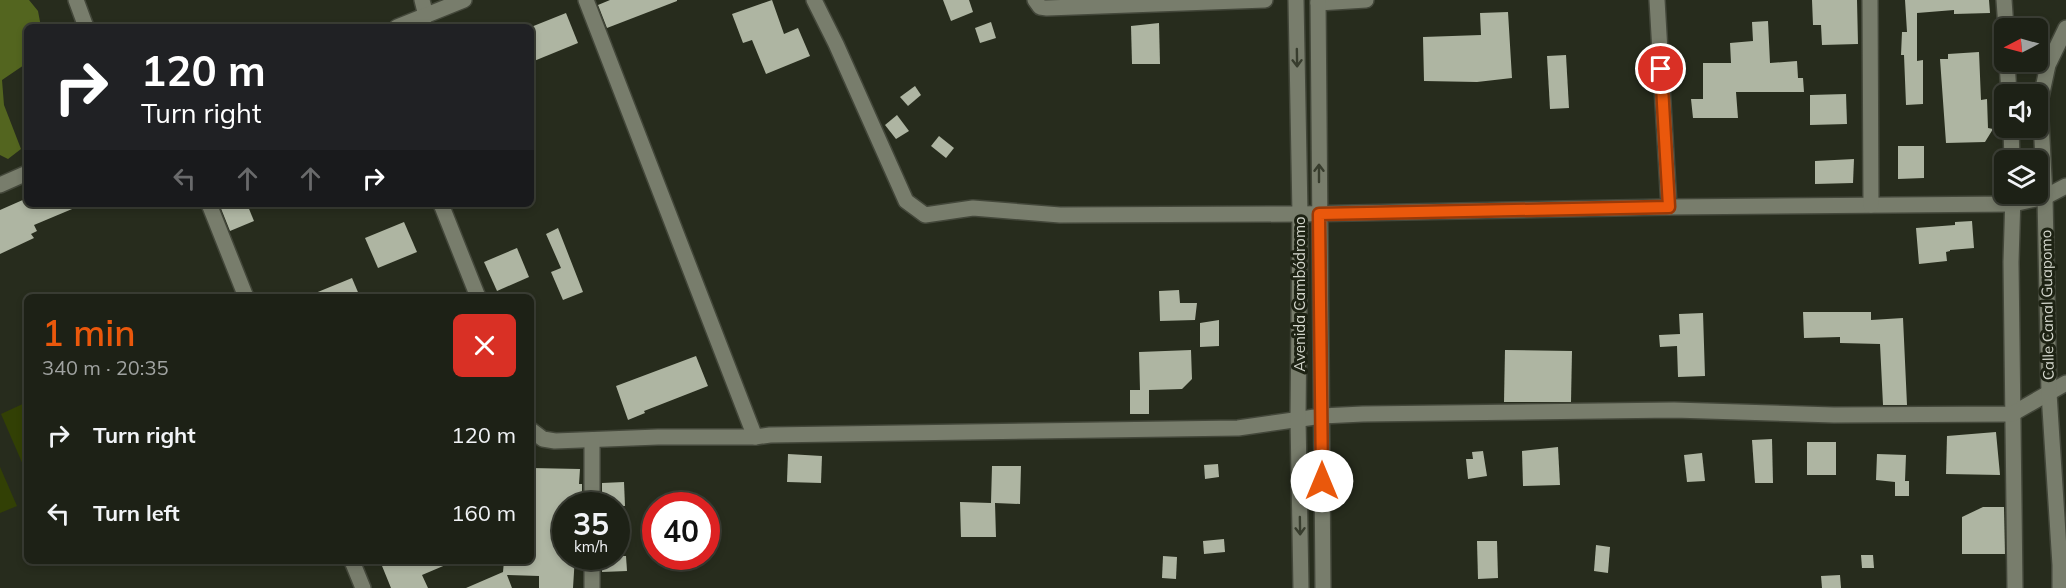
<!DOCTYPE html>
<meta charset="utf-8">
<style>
:root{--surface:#1d2116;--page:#25291f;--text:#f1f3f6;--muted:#a0a3a1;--line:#3b3e35;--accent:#ea580c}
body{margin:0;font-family:Mulish,sans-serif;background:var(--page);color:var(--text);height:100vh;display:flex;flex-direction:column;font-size:22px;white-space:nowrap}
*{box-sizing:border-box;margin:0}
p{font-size:20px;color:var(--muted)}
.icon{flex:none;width:33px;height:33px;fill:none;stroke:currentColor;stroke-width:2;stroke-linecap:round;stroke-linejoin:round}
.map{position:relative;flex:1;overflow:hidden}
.details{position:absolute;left:24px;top:294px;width:510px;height:270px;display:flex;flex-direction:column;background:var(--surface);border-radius:9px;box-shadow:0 3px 9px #0003,0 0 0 2px var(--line)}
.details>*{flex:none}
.top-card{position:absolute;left:24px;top:24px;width:510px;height:183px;border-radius:9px;box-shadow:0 3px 9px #0003,0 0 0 2px var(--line);background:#202124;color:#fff;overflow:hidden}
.needle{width:39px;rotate:264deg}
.tools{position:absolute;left:1994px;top:18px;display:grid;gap:12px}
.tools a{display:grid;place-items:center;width:54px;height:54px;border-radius:9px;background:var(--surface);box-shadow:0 3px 9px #0003,0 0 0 2px var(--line);font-size:30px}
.speed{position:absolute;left:552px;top:492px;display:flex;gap:12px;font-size:30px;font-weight:700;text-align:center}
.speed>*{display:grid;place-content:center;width:78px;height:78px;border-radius:50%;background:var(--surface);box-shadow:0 3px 9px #0003,0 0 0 2px var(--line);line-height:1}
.speed small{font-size:15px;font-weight:400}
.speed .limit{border:9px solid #d22;background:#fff;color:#111}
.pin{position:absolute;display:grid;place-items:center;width:51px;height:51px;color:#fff;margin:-26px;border:3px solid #fff;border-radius:50%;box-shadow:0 2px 6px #0007}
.me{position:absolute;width:66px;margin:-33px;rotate:0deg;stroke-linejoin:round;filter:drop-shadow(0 0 4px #0008)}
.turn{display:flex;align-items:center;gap:21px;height:126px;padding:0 18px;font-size:27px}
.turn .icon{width:78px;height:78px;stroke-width:2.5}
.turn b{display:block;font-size:42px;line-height:51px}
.lanes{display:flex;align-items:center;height:57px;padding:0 18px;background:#0003;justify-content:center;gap:30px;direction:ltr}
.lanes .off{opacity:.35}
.round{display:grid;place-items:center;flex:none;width:63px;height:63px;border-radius:9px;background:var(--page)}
.overview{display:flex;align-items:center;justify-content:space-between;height:102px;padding:0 18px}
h1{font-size:36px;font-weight:600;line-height:45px;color:var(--accent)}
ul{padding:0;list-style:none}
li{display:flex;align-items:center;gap:18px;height:78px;padding:0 18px}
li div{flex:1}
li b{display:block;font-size:22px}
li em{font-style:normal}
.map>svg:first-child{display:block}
.green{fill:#324005}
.forest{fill:#53651f}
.building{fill:#aeb5a2}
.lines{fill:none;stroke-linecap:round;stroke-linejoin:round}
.minor-casing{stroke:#43473a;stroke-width:18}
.tertiary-casing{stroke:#43473a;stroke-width:18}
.minor{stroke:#787d6c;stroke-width:15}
.tertiary{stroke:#787d6c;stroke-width:15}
.oneway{stroke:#383d2e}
.route-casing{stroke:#983908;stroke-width:15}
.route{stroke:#ea580c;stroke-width:10}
.labels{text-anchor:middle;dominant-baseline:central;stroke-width:6;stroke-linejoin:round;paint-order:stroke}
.street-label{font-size:15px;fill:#d4d7cd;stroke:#1d2213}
</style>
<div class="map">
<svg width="2066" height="588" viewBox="0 0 2066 588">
<rect width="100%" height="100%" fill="#272c1d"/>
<!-- green -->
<g class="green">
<polygon points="27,402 27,474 1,414"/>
<polygon points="0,467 17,506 0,513"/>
</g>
<!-- forest -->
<polygon class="forest" points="0,0 29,0 38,11 41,27 27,27 27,63 2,80 4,105 21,149 8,159 0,155"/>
<!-- building -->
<g class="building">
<polygon points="610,0 677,0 677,1 607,28 598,5"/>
<polygon points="772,0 784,34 798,28 810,56 766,74 752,40 743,43 732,14"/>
<polygon points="943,0 969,0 973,12 951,21"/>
<polygon points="1812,0 1857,0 1858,44 1822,45 1821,25 1813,25"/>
<polygon points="1905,0 1989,0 1990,13 1954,14 1954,10 1917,13 1917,61 1923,60 1923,104 1906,105 1904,55 1901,55 1902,32 1907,32"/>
<polygon points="1508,12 1512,78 1477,82 1424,81 1423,37 1481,35 1480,13"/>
<polygon points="566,13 578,43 534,61 531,53 531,27"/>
<polygon points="1768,21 1770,63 1797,61 1798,78 1803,78 1804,92 1736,92 1738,118 1693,118 1691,99 1703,99 1703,63 1731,63 1730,43 1753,41 1752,22"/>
<polygon points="991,22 996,38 980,43 975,28"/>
<polygon points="1159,23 1160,64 1132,64 1131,26"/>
<polygon points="1979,52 1981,100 1987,99 1988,128 1993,129 1985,142 1946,143 1940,59 1948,59 1948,54"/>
<polygon points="1566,55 1569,108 1550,109 1547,56"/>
<polygon points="915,86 921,95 908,106 900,97"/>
<polygon points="1846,94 1847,124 1810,125 1810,95"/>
<polygon points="897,115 909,131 896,139 885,125"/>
<polygon points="939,136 954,148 946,158 931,146"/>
<polygon points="1898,146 1924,146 1924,178 1898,179"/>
<polygon points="1854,159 1853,183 1815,184 1815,161"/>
<polygon points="25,199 28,207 35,204 84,204 34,225 37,231 31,234 34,238 0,254 0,210"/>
<polygon points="224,204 247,204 254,221 230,231 220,206"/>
<polygon points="1972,221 1974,248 1950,250 1950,251 1946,252 1947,261 1919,264 1916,228 1955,225 1955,222"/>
<polygon points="404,222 417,252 378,268 365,238"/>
<polygon points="558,228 583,292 563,300 551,272 561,268 546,234"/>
<polygon points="517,248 529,277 497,291 484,262"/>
<polygon points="352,278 360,297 308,297 308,296"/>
<polygon points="1179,290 1180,303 1197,303 1195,320 1160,321 1159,291"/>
<polygon points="1803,312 1871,312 1871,320 1903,318 1907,405 1883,405 1880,344 1840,343 1840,337 1804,338"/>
<polygon points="1703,313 1705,376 1678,377 1677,346 1660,347 1659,335 1680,334 1679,314"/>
<polygon points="1219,320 1219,346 1200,347 1200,323"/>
<polygon points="1191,350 1192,379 1182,389 1149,390 1149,414 1130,414 1130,390 1140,390 1139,352"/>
<polygon points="1505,350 1572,351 1571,402 1504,402"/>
<polygon points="696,356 708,386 644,411 645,413 628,420 616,386"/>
<polygon points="1996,432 2000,475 1946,474 1947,436"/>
<polygon points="1772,439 1773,483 1755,483 1752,440"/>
<rect x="1807" y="442" width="29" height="33"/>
<polygon points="1558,447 1560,485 1523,486 1522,451"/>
<polygon points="1483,451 1487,476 1468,479 1466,459 1473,459 1472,452"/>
<polygon points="1702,453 1705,481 1687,482 1684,455"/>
<polygon points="788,454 822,456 821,483 787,482"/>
<polygon points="1877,454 1906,455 1905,481 1909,481 1909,496 1895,496 1895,482 1876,480"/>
<polygon points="1218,464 1219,477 1205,479 1204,465"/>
<polygon points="992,466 1021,466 1020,504 995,503 996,537 961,537 960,502 991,503"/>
<polygon points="531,468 580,469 579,484 582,484 582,506 566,506 566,556 575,556 573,588 539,588 539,576 507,575 512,588 466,588 503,572 504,561 531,561"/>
<polygon points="624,482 625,506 602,506 602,483"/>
<polygon points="1983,507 2004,507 2005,554 1962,554 1962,517"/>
<polygon points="1224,539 1225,552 1204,554 1203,541"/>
<polygon points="1477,541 1497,541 1498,578 1478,579"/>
<polygon points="1596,545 1610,547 1608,573 1594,571"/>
<polygon points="1861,555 1873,555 1874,568 1862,568"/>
<polygon points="602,556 626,556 627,571 602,572"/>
<polygon points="1163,556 1177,557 1176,579 1162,578"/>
<polygon points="380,561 455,561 422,575 428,588 391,588"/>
<polygon points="1840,575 1841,588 1822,588 1821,576"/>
</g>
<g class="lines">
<!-- minor casing -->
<g class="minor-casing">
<g id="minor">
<polyline points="76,0 86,27"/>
<polyline points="422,0 426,16"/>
<polyline points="586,0 755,437"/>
<polyline points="814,0 836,44 906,201 925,215 973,208 1060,215 1300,214 1669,207 2013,204 2045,197 2066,186"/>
<polyline points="1035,0 1040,7 1047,8 1265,0"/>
<polyline points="1657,0 1669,207"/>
<polyline points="1870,0 1871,205"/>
<polyline points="2004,0 2006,28"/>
<polyline points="1318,3 1366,0"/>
<polyline points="2007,62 2009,94"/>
<polyline points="2011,128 2012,160"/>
<polyline points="2013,195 2011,262 2015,588"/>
<polyline points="209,204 246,297"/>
<polyline points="441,204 478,297"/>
<polyline points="531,430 543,439 555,441 658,437 755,437 770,435 1238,428 1322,416 1363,414 1674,410 1834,415 2012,414 2066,383"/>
<polyline points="592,440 592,506"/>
<polyline points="592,556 592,588"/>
<polyline points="352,561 363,588"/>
<polyline points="2060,588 2060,565 2049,393 2045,197 2040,102 2048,65 2066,28"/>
</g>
</g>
<!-- tertiary casing -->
<g class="tertiary-casing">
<g id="tertiary">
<polyline points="1296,0 1300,214 1298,419 1301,588"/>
<polyline points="1318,0 1323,588"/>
<polyline points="397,27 464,0"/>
<polyline points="0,185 27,173"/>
</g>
</g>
<!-- minor -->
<use href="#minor" class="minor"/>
<!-- tertiary -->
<use href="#tertiary" class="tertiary"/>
</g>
<!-- one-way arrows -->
<defs><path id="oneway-shaft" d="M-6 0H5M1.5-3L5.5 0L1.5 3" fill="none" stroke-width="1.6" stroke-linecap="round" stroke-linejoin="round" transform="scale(1.5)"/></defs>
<g class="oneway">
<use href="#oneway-shaft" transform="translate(1297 58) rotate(89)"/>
<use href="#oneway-shaft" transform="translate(1319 173) rotate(-90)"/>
<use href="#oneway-shaft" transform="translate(1300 526) rotate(89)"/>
</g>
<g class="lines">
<!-- route casing -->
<g class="route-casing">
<polyline id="route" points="1322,481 1319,214 1669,207 1661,69"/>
</g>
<!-- route -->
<use href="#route" class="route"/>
</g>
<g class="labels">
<!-- street labels -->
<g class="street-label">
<text transform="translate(1299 294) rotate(-90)">Avenida Cambódromo</text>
<text transform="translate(2047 305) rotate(-91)">Calle Canal Guapomo</text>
</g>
</g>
</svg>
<div class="tools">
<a><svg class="needle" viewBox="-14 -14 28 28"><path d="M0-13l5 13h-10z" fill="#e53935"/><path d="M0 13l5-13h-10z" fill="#a0a3a1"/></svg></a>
<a><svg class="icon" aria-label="sound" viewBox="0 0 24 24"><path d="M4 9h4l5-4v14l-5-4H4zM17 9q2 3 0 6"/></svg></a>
<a><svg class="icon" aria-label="layers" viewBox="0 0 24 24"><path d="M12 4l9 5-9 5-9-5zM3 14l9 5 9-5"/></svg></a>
</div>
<div class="speed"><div>35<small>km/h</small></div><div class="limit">40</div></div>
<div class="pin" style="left:1661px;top:69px;background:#d93025"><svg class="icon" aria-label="arrive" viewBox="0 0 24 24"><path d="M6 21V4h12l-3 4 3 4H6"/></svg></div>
<svg class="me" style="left:1322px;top:481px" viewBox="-20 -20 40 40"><circle r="19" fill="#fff"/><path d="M0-13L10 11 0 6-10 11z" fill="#ea580c"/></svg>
<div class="top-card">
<div class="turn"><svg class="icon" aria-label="right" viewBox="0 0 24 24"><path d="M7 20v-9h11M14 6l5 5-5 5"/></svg><div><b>120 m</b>Turn right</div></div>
<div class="lanes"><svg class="icon off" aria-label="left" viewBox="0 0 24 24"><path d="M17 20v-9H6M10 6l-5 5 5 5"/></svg><svg class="icon off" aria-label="ahead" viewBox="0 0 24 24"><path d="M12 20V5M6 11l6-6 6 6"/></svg><svg class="icon off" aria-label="ahead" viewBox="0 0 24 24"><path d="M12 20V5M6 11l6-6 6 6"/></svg><svg class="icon" aria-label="right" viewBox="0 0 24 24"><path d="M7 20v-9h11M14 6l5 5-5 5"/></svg></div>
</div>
<section class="details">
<div class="overview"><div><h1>1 min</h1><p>340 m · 20:35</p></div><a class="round" style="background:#d93025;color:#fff"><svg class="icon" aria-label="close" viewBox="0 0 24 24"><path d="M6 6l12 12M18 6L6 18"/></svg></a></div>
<ul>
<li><svg class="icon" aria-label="right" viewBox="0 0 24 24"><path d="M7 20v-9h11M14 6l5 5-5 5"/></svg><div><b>Turn right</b></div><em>120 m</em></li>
<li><svg class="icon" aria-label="left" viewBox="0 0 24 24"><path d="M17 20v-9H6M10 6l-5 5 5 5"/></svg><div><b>Turn left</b></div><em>160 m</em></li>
</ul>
</section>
</div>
